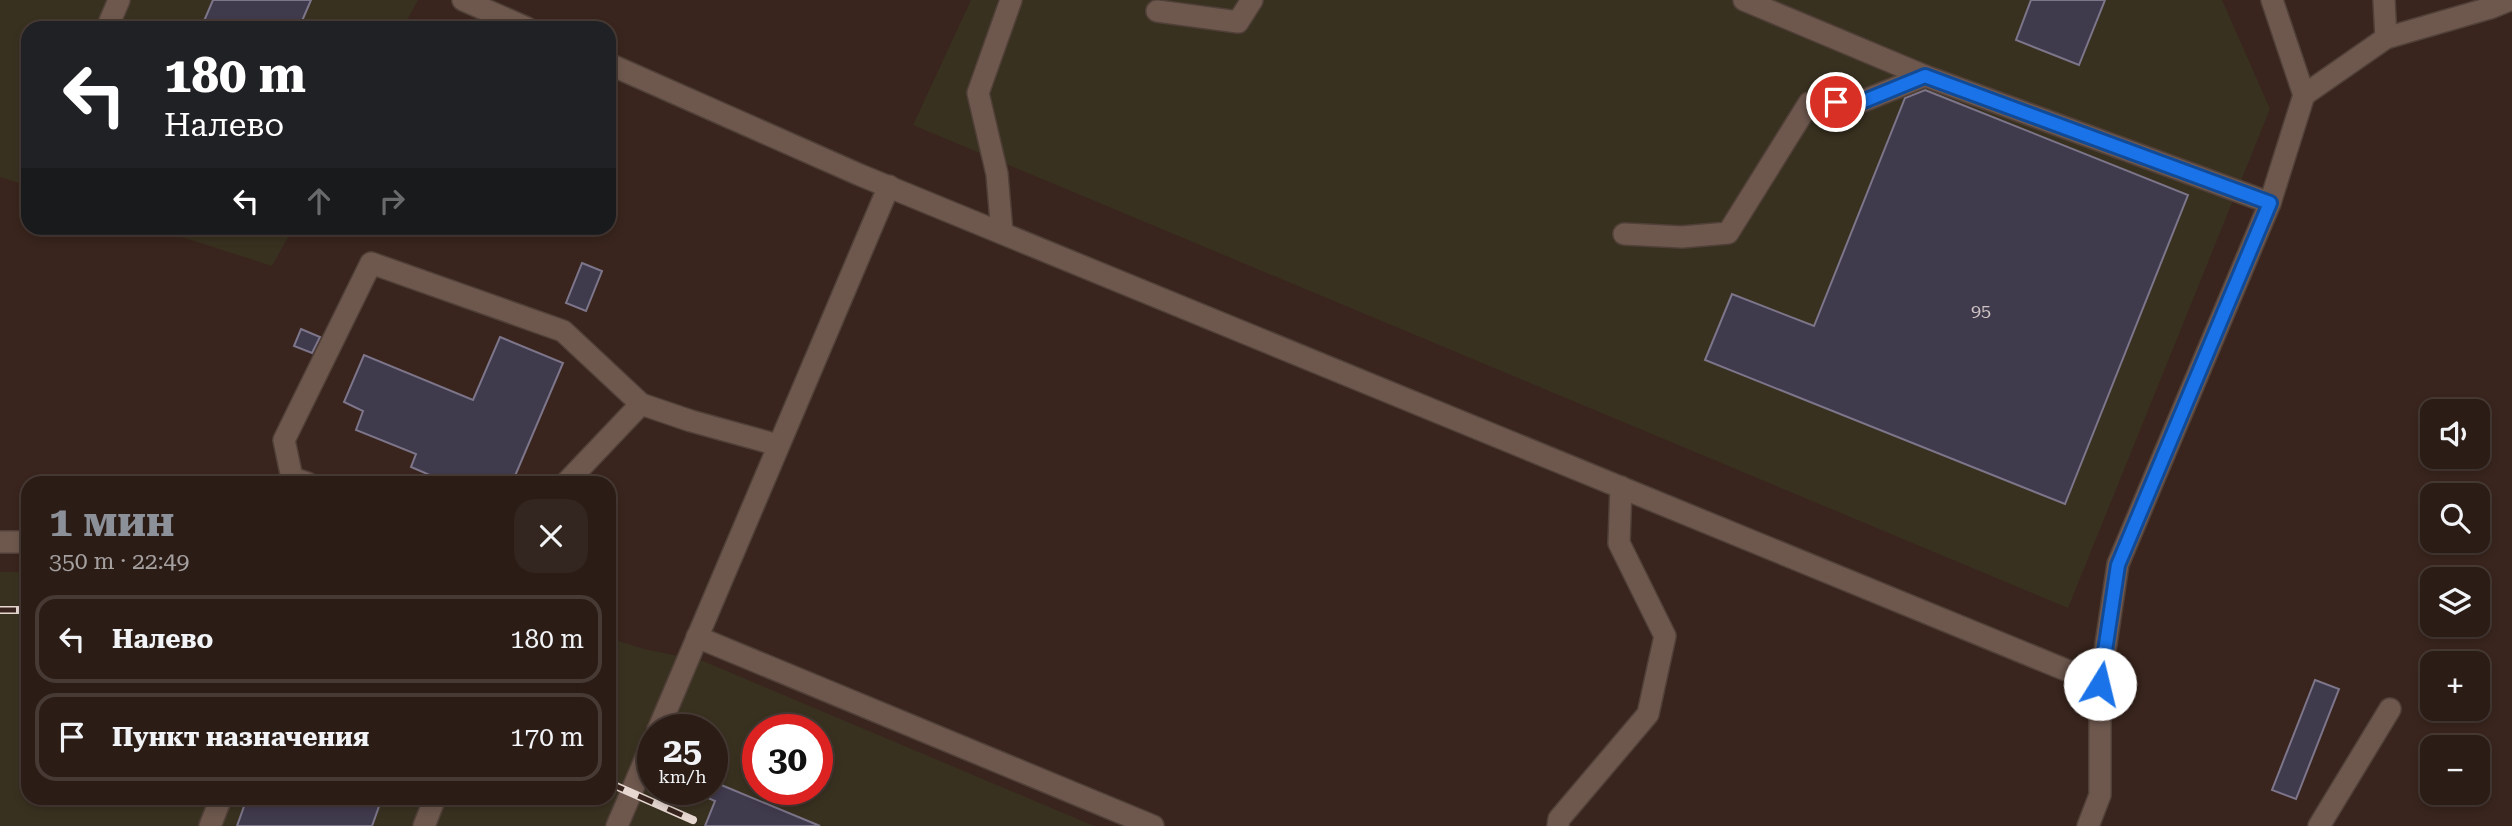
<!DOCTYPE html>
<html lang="ru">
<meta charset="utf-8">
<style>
:root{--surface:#2b1c16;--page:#33251f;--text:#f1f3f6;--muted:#a6a1a1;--line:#473a35;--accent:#8c9099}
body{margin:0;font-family:"Roboto Serif",serif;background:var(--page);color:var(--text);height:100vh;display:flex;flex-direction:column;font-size:26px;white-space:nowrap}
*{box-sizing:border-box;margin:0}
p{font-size:23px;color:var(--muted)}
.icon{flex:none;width:38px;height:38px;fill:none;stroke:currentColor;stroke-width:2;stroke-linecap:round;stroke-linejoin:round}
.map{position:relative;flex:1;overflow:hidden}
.side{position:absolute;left:21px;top:476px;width:595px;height:329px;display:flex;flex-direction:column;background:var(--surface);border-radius:21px;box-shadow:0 4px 10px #0003,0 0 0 2px var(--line)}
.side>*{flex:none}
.top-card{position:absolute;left:21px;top:21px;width:595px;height:214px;border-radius:21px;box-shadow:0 4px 10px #0003,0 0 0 2px var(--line);background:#202124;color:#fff;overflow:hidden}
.tools{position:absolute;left:2420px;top:399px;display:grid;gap:14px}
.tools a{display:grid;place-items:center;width:70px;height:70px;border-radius:14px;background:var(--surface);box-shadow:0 4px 10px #0003,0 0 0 2px var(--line);font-size:35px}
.speed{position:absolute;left:637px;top:714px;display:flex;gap:14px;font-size:35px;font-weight:700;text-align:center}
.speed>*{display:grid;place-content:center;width:91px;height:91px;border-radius:50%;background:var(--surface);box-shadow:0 4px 10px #0003,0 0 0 2px var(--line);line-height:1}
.speed small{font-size:18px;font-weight:400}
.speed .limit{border:10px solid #d22;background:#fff;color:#111}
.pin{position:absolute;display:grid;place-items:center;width:60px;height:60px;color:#fff;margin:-30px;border:4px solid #fff;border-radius:50%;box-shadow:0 2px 7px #0007}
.me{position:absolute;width:77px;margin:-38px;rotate:9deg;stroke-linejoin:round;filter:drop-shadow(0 0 5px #0008)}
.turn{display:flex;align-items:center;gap:24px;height:147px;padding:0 28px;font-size:32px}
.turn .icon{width:91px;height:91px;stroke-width:2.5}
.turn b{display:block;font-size:49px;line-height:60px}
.lanes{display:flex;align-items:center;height:66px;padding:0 28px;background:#0003;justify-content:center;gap:35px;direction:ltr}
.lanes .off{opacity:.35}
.round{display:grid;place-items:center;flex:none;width:74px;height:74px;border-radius:21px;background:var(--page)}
.headline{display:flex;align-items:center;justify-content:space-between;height:119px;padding:0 28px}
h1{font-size:42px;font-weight:700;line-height:52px;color:var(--accent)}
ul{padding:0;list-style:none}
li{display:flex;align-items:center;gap:21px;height:88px;margin:0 14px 10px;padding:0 14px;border:4px solid var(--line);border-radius:21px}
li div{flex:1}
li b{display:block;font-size:26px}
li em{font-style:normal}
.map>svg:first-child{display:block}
.industrial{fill:#393120;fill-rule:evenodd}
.building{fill:#403a4d;stroke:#7d768b;stroke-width:2}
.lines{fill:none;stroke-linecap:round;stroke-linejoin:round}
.minor-casing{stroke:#504038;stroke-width:24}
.minor{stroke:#6e584e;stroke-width:21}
.rail-casing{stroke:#e7d8d2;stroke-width:8}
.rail{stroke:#39251d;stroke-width:5;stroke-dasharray:16;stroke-linecap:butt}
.route-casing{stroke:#114b97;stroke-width:18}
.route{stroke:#1a73e8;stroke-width:12}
.labels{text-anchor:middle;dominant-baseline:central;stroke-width:6;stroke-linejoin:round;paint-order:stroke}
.number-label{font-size:18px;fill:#cfc3c4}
</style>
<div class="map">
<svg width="2512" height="826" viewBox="0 0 2512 826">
<rect width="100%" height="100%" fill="#39251d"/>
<!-- industrial -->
<g class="industrial">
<polygon points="0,0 418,0 403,28 28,28 28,186 0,177"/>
<polygon points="971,0 2222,0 2270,109 2068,608 913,125"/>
<polygon points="154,228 293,228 272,266"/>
<path d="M0,572h28v226h581v-160l35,11 59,12 391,165h-1094zM653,730h59v59h-59zM758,730h59v59h-59z"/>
</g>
<!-- building -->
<g class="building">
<polygon points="213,0 311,0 299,28 201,28"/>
<polygon points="2031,0 2105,0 2079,65 2016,40"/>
<polygon points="1925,90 2188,195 2065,504 1705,360 1732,294 1814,326 1905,98"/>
<polygon points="582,263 602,271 586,311 566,303"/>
<polygon points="301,329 320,337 312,353 294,346"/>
<polygon points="500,337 563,363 512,483 437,483 439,479 411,467 416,454 356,430 363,411 344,402 364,355 473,400"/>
<polygon points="2315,680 2339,689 2296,799 2272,790"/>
<polygon points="714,782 820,826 705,826 715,801 708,798"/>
<polygon points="247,798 382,798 372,826 237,826"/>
</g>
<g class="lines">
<!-- minor casing -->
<g class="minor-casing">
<g id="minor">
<polyline points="463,0 527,28"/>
<polyline points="1744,0 1925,76 2270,203"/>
<polyline points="2384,0 2386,38"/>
<polyline points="1157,11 1238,22 1252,0"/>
<polyline points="107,28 119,0"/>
<polyline points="609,64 860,175 2100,684"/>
<polyline points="2304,95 2386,38 2490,8 2510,0"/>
<polyline points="1002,233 997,174 978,93 1011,0"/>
<polyline points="1624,234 1682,237 1728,233 1809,103 1863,101 1925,76"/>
<polyline points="307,483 292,478 284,440 371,263 563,331 641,404"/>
<polyline points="566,483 641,404 691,421 778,445"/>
<polyline points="0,542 28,542"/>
<polyline points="697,637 1153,826"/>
<polyline points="658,730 889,186"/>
<polyline points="210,826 221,798"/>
<polyline points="424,826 435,798"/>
<polyline points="617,826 653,741"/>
<polyline points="1558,826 1559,819 1648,714 1665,636 1619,543 1621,487"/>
<polyline points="2088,826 2100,795 2100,684 2118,564 2270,203 2304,95 2272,0"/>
<polyline points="2319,826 2390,709"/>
</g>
</g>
<!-- minor -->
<use href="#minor" class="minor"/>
<!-- rail casing -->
<g class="rail-casing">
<g id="rail">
<polyline points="0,610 28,610"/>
<polyline points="609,783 693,820"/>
</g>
</g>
<!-- rail -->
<use href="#rail" class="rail"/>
</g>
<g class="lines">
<!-- route casing -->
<g class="route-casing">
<polyline id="route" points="1836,102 1864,101 1925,76 2270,203 2118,565 2100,684"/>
</g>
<!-- route -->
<use href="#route" class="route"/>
</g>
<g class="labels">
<!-- number labels -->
<g class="number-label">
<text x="1981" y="310">95</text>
</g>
</g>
</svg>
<div class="tools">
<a><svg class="icon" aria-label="sound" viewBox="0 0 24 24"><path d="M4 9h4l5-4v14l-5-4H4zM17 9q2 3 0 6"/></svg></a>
<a><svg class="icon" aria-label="search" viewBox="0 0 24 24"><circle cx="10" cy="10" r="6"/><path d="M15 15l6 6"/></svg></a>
<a><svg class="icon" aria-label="layers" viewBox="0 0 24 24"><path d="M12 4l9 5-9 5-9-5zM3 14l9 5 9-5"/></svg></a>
<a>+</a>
<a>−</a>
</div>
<div class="speed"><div>25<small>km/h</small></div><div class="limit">30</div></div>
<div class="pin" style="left:1836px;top:102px;background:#d93025"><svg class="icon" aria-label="arrive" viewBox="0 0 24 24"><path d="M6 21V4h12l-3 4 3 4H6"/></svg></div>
<svg class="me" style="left:2100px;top:684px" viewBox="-20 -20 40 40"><circle r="19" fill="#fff"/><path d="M0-13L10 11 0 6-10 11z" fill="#1a73e8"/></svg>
<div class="top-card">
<div class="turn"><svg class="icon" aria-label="left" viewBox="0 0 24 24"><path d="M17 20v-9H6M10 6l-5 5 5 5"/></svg><div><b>180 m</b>Налево</div></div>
<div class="lanes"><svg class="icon" aria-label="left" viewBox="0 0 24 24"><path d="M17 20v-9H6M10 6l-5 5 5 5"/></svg><svg class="icon off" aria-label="ahead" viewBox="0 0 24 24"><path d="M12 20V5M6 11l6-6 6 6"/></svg><svg class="icon off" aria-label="right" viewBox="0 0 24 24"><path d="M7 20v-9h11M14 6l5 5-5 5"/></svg></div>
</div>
<section class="side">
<div class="headline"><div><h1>1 мин</h1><p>350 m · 22:49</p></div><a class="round"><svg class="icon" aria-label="close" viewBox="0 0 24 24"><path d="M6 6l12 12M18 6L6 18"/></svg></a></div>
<ul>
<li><svg class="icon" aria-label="left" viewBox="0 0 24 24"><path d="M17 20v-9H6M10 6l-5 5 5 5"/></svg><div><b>Налево</b></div><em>180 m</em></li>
<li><svg class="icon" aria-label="arrive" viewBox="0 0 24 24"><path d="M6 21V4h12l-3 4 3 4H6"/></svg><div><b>Пункт назначения</b></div><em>170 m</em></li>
</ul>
</section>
</div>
